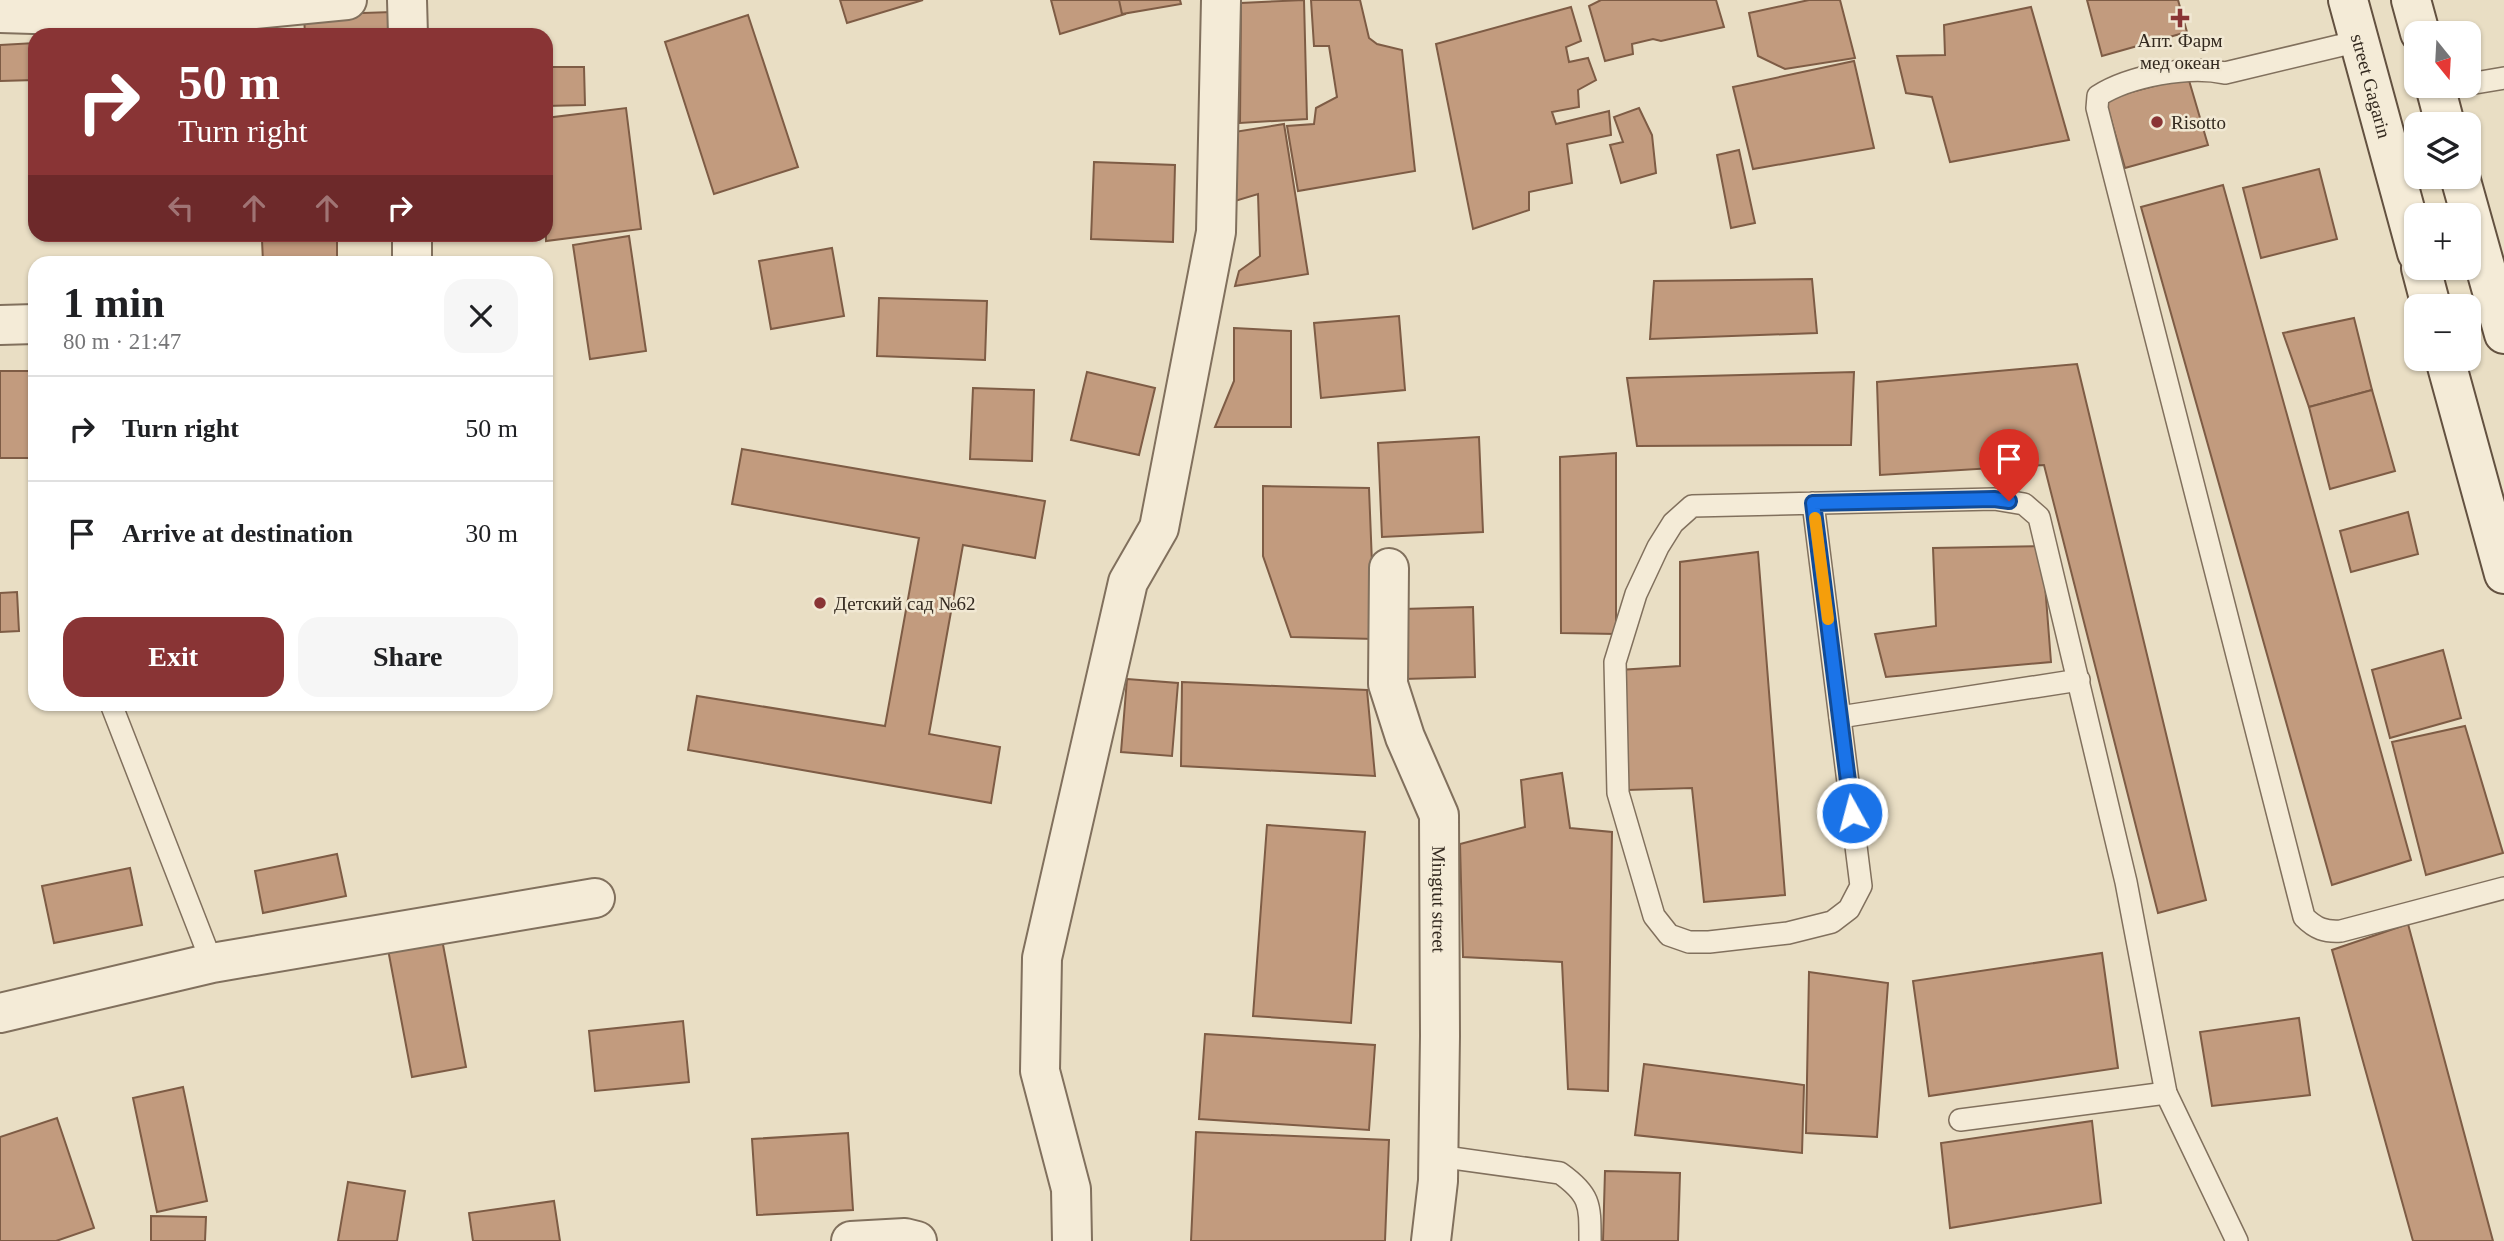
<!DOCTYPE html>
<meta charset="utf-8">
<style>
:root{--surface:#fff;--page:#f6f6f6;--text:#202124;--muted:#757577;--line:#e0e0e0;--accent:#893435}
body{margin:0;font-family:Georgia,serif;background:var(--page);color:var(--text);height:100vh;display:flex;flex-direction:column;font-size:26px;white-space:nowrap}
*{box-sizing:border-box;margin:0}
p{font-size:23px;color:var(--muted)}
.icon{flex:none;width:38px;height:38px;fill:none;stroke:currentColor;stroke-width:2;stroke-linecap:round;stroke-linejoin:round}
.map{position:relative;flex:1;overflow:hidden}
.sheet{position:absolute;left:28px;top:256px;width:525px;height:455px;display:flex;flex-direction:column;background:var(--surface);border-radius:21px;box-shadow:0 2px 5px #0004}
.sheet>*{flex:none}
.hud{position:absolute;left:28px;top:28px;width:525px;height:214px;border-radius:21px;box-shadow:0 2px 5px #0004;background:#893435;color:#fff;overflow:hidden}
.needle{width:46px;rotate:162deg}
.buttons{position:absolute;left:2404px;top:21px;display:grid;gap:14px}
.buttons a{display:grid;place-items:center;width:77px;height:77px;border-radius:14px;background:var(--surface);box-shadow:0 2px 5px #0004;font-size:35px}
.pin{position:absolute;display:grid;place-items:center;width:60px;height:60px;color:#fff;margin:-72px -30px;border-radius:50% 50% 50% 0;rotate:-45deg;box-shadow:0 0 7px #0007}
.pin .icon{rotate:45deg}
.me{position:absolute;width:77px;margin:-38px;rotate:353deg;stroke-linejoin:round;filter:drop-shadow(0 0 5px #0008)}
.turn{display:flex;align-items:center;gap:24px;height:147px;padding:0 35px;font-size:32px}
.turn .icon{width:91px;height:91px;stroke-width:2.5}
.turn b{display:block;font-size:49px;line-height:60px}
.lanes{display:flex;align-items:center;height:66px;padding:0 35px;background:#0003;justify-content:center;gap:35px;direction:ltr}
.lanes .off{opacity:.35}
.round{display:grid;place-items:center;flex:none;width:74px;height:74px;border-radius:21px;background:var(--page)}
.headline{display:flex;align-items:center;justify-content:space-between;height:119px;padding:0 35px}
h1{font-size:42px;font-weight:700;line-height:52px}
.action{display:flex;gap:14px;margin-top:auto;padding:14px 35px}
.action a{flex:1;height:80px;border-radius:21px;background:var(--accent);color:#fff;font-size:28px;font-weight:700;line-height:80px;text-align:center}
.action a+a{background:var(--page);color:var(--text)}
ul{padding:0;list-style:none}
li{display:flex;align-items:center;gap:21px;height:105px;padding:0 35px;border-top:2px solid var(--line)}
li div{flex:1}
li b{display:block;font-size:26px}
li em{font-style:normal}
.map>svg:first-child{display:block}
.building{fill:#c29b7e;stroke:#7e5c45;stroke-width:2}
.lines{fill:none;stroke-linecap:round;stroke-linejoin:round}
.lane-casing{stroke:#81705d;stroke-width:24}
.street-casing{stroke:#81705d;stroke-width:42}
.secondary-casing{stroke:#635140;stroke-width:42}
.lane{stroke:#f4ebd7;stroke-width:21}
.street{stroke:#f4ebd7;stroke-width:38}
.secondary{stroke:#f4ebd7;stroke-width:38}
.route-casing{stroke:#114b97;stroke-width:18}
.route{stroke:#1a73e8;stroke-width:12}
.slow{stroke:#f59e0b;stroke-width:12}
.poi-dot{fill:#893435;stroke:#f1e8d3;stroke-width:2.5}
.labels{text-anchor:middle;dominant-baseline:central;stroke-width:5;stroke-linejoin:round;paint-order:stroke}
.poi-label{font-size:19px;fill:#33291f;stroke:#f1e8d3;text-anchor:start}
.street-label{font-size:19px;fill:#33291f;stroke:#f1e8d3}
</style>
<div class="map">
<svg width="2504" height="1241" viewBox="0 0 2504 1241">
<rect width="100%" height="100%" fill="#e9dec4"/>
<!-- building -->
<g class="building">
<polygon points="840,0 923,0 847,23"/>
<polygon points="1051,0 1121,0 1125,14 1060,34"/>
<polygon points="1119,0 1180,0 1181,4 1122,14"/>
<polygon points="1304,0 1307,119 1240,123 1241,3"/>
<polygon points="1311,0 1360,0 1369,38 1377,44 1402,50 1415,171 1298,191 1287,126 1314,124 1316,108 1337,97 1329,46 1314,46"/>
<polygon points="1601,0 1716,0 1724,27 1661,41 1653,39 1632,44 1633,54 1605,61 1589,6"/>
<polygon points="1809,0 1840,0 1855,58 1785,69 1758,56 1749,13"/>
<polygon points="2087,0 2178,0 2187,32 2102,56"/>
<polygon points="1571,7 1581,41 1566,47 1569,62 1588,58 1596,80 1578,90 1579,107 1552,112 1556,124 1609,111 1611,135 1567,144 1572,183 1529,192 1529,210 1473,229 1436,44"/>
<polygon points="2031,7 2069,140 1950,162 1932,97 1906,93 1897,56 1945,55 1944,25"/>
<polygon points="392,12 393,35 305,35 304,15"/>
<polygon points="748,15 798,167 714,194 665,42"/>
<polygon points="35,43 35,80 0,81 0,45"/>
<polygon points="1854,61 1874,148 1753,169 1733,87"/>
<polygon points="546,67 584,67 585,105 546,106"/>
<polygon points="2188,77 2208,145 2125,168 2105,99"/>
<polygon points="626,108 641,229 546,241 546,118"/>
<polygon points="1639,108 1652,135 1656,173 1621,183 1610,145 1623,142 1614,117"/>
<polygon points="1284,124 1308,274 1235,286 1239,271 1260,256 1258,194 1235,201 1228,133"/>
<polygon points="1739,150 1755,223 1731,228 1717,155"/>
<polygon points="1094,162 1175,165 1173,242 1091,239"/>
<polygon points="2319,169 2337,239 2261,258 2243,188"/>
<polygon points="2223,185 2411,860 2332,885 2141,207"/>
<polygon points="629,236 646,351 590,359 573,245"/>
<polygon points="337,239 337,262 263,262 262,240"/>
<polygon points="832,248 844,316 771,329 759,261"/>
<polygon points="1812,279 1817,333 1650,339 1654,281"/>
<polygon points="879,298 987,301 985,360 877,356"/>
<polygon points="1399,316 1405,390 1321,398 1314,323"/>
<polygon points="2354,318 2372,390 2309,407 2283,333"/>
<polygon points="1234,328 1291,331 1291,427 1215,427 1234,381"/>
<polygon points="2077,364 2206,900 2158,913 2044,465 1880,475 1877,382"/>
<rect x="0" y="371" width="35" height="87"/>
<polygon points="1087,372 1155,388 1139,455 1071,440"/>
<polygon points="1854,372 1851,445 1637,446 1627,378"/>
<polygon points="973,388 1034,390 1032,461 970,459"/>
<polygon points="2372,390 2395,471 2330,489 2309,407"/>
<polygon points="1479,437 1483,532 1382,537 1378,443"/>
<polygon points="742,449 1045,501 1035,558 963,545 929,734 1000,747 991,803 688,750 697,696 885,726 919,538 732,504"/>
<polygon points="1616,453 1616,634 1561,633 1560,457"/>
<polygon points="1263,486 1369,488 1375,639 1291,637 1263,556"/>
<polygon points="2408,512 2418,554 2351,572 2340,531"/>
<polygon points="2042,546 2051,662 1886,677 1875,634 1936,626 1933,548"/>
<polygon points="1758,552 1785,895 1704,902 1692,788 1627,790 1619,670 1680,666 1680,562"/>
<polygon points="17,592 19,631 0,632 0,593"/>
<polygon points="1473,607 1475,677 1404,679 1403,609"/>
<polygon points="2443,650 2461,718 2390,738 2372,670"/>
<polygon points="1127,679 1178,683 1172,756 1121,752"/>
<polygon points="1182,682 1367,690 1375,776 1181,766"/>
<polygon points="2465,726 2503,853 2426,875 2392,742"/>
<polygon points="1562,773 1570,828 1612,832 1608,1091 1568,1089 1562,962 1463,957 1460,844 1525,827 1521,780"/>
<polygon points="1267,825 1365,832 1351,1023 1253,1016"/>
<polygon points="337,854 346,896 263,913 255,871"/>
<polygon points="130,868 142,925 54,943 42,886"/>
<polygon points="2408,924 2493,1241 2413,1241 2332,950"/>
<polygon points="441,934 466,1067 412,1077 387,944"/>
<polygon points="2102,953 2118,1068 1929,1096 1913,981"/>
<polygon points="1809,972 1888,983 1877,1137 1806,1133"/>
<polygon points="2299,1018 2310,1095 2212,1106 2200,1032"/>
<polygon points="683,1021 689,1082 595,1091 589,1031"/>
<polygon points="1205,1034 1375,1045 1369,1130 1199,1119"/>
<polygon points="1644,1064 1804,1085 1802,1153 1635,1135"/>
<polygon points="183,1087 207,1201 157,1212 133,1098"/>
<polygon points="57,1118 94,1228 56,1241 0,1241 0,1137"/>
<polygon points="2092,1121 2101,1203 1950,1228 1941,1143"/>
<polygon points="1196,1132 1389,1140 1385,1241 1191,1241"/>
<polygon points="848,1133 853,1210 757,1215 752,1139"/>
<polygon points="1605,1171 1680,1173 1678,1241 1603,1241"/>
<polygon points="348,1182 405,1191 397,1241 338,1241"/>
<polygon points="554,1201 560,1241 473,1241 469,1213"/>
<polygon points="151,1216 206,1217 205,1241 151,1241"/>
</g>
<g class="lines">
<!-- lane casing -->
<g class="lane-casing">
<g id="lane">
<path d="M2359,41l-134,32c-36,-8 -96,3 -127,23l-1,12 207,809c12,12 21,15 37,14l163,-43"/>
<polyline points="2469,84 2504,78"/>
<polyline points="1813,503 1861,886 1849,909 1832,922 1788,933 1709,942 1689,942 1669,935 1654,916 1618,793 1615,662 1636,594 1658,547 1673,523 1692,506 1994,499 2024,504 2039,517 2126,882 2166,1093 2237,1241"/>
<polyline points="111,704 212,963"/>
<polyline points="1840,717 2079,680"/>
<polyline points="1960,1120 2166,1093"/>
<path d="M1438,1156l122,17c31,22 30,32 30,68"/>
</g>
</g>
<!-- street casing -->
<g class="street-casing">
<g id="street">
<polyline points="407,0 408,35"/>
<polyline points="0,13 163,18 347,0"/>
<polyline points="412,234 412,262"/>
<polyline points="0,325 35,324"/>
<path id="s1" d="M1389,568l-1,116 17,53 34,78 1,221 -2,145 -7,60"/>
<polyline points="0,1013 212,963 595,898"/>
<polyline points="851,1241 905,1238 917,1241"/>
<polyline points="1072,1241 1071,1189 1040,1071 1042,958 1128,582 1159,528 1216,232 1221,0"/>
</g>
</g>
<!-- secondary casing -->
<g class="secondary-casing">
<g id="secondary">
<path id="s2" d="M2348,0l69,253"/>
<polyline points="2411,0 2420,33"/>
<polyline points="2435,86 2445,124"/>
<polyline points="2460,177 2504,334"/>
<polyline points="2421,268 2431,306"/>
<polyline points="2445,359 2504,574"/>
</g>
</g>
<!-- lane -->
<use href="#lane" class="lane"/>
<!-- street -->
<use href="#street" class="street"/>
<!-- secondary -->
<use href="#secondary" class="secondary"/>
</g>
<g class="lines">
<!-- route casing -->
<g class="route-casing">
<polyline id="route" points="1852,813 1813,503 1994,499 2009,501"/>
</g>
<!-- route -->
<use href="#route" class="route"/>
<!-- slow -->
<polyline class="slow" points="1815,518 1828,619"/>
</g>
<!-- markers -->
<g class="poi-dot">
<path d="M2176.5 7.5h7v7h7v7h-7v7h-7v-7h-7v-7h7z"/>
<circle cx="2157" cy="122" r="7"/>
<circle cx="820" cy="603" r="7"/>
</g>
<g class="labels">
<!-- poi labels -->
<g class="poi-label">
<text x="2180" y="40" text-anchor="middle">Апт. Фарм<tspan x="2180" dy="22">мед океан</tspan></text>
<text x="2171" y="122">Risotto</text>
<text x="834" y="603">Детский сад №62</text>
</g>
<!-- street labels -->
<g class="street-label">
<text stroke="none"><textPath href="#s2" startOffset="89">street Gagarin</textPath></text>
<text stroke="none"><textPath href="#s1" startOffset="341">Mingtut street</textPath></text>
</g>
</g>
</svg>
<div class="buttons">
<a><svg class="needle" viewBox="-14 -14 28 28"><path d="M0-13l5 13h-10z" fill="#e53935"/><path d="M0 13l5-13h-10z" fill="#757577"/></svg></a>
<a><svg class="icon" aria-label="layers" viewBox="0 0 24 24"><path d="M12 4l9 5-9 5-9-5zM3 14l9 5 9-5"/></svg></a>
<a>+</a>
<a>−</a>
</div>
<div class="pin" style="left:2009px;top:501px;background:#d93025"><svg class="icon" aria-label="arrive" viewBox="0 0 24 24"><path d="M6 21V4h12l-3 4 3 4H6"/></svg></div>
<svg class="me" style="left:1852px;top:813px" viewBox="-20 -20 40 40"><circle r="17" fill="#1a73e8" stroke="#fff" stroke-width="3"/><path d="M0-11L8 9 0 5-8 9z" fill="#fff"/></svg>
<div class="hud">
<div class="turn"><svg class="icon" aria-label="right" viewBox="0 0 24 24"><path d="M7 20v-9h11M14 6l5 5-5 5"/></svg><div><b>50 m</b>Turn right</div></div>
<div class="lanes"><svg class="icon off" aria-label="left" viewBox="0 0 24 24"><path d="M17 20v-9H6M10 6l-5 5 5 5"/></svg><svg class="icon off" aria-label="ahead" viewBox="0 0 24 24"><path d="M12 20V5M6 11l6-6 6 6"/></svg><svg class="icon off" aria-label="ahead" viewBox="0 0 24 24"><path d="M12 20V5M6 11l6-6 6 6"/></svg><svg class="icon" aria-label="right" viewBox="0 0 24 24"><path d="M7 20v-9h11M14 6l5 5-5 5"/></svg></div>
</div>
<section class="sheet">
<div class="headline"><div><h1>1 min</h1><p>80 m · 21:47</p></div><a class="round"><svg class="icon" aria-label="close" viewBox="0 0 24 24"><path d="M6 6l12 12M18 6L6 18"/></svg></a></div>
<ul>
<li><svg class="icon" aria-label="right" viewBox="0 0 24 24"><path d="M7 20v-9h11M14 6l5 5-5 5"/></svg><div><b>Turn right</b></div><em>50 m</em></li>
<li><svg class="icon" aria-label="arrive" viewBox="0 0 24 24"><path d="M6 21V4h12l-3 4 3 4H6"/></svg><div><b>Arrive at destination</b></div><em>30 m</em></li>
</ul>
<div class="action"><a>Exit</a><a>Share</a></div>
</section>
</div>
